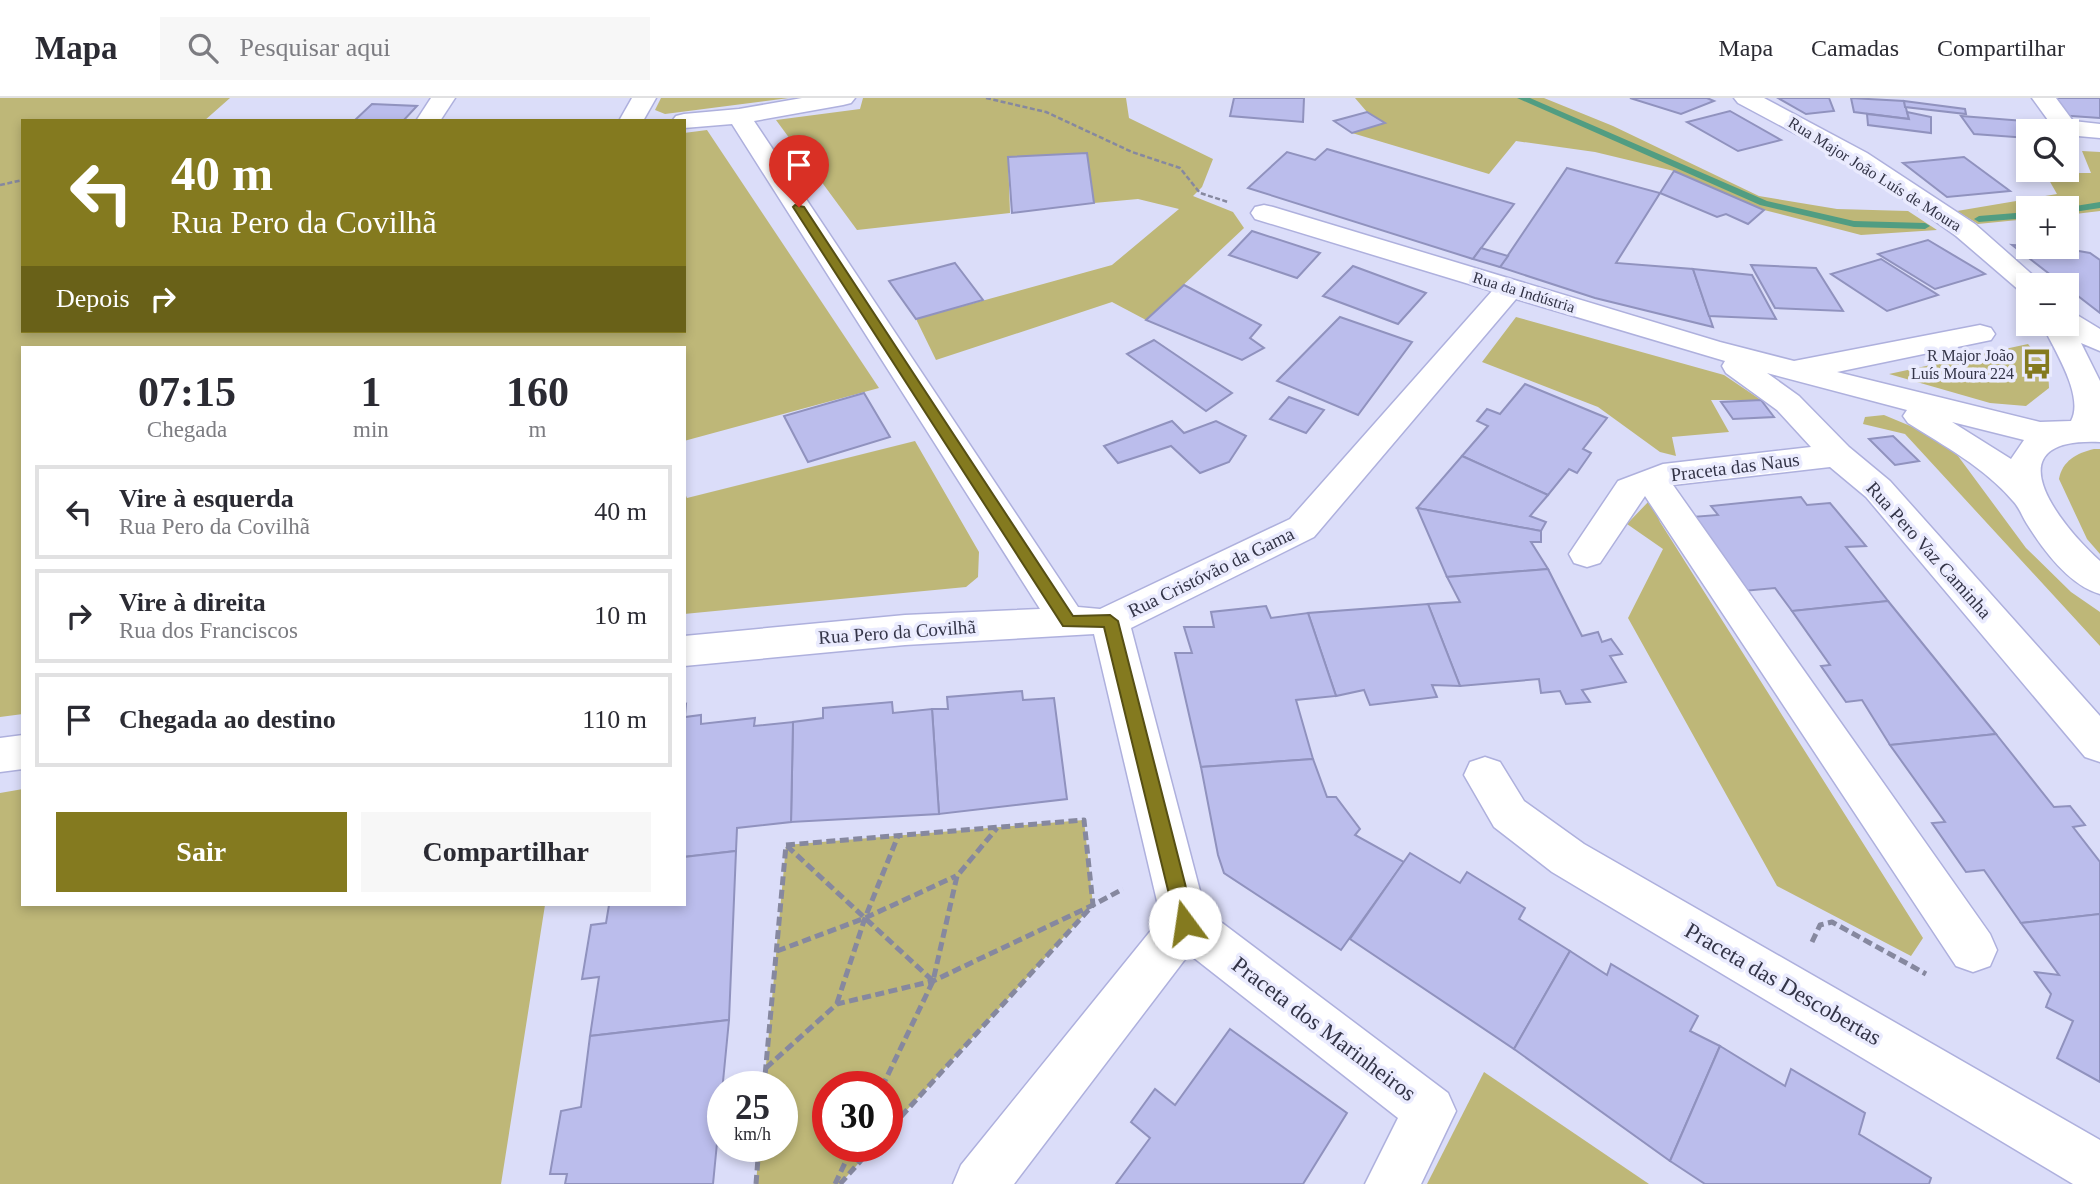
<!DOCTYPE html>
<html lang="pt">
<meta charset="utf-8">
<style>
:root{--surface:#fff;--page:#f7f7f7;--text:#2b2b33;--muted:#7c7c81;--line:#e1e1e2;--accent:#847a1f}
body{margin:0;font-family:Georgia,serif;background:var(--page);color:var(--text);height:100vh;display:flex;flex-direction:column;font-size:26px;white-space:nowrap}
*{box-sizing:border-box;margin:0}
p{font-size:23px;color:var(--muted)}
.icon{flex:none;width:38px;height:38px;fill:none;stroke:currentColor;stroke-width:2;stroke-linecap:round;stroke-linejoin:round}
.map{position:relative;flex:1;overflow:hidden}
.side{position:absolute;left:21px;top:248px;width:665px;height:560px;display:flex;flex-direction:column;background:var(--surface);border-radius:0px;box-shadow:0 4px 10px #0003}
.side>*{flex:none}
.hud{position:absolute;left:21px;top:21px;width:665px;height:214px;border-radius:0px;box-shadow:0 4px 10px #0003;background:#847a1f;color:#fff;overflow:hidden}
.buttons{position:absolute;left:2016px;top:21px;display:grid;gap:14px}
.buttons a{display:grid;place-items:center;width:63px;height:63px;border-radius:0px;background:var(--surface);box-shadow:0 4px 10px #0003;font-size:35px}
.speed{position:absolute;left:707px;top:973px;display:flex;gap:14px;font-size:35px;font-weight:700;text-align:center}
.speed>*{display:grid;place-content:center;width:91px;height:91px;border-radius:50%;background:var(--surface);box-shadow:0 4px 10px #0003;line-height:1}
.speed small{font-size:18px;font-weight:400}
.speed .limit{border:10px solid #d22;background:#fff;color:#111}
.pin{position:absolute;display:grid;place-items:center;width:60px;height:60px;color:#fff;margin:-72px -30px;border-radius:50% 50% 50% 0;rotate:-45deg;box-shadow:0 0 7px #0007}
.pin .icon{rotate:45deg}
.me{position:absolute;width:77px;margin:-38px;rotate:346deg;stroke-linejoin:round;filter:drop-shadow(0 0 5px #0008)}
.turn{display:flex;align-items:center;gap:24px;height:147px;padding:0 35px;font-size:32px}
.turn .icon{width:91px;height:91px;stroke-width:2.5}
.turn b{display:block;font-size:49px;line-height:60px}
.then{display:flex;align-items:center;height:66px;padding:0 35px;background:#0003;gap:14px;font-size:26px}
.eta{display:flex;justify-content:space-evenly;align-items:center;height:119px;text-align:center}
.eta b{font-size:42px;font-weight:800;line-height:49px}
.primary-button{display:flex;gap:14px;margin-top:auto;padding:14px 35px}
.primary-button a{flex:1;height:80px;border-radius:0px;background:var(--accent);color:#fff;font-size:28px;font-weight:800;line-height:80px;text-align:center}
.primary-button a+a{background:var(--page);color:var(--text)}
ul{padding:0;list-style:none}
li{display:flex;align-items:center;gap:21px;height:94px;margin:0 14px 10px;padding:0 21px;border:4px solid var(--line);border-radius:0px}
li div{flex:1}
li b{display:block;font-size:26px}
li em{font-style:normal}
header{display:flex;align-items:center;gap:42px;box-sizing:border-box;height:98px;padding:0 35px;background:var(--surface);border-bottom:2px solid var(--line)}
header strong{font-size:33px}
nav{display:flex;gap:38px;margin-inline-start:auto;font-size:24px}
.search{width:490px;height:63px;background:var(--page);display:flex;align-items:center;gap:18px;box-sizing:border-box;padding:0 24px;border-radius:0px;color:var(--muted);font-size:26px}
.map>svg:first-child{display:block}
.green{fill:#beb778}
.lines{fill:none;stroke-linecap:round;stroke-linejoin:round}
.stream{fill:#519d82;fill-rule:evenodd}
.building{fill:#bbbdec;stroke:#9092be;stroke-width:2}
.minor-casing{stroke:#aeb0dd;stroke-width:3}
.path-far1{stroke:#86889f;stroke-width:2.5;stroke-dasharray:5 2.5;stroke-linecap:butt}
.path{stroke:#86889f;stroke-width:5;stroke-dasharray:9 4.5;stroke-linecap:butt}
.minor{fill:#fff;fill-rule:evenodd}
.route{fill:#847a1f;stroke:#564f14;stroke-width:2}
.labels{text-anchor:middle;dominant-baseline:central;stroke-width:7;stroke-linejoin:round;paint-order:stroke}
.far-street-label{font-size:16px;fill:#343548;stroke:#eaebfe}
.far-poi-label{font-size:16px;fill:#343548;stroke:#eaebfe;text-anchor:end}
.street-label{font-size:19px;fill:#343548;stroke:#eaebfe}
.near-street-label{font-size:23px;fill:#343548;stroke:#eaebfe}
</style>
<header>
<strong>Mapa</strong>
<div class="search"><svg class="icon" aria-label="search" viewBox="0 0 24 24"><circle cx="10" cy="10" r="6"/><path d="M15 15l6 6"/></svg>Pesquisar aqui</div>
<nav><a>Mapa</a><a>Camadas</a><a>Compartilhar</a></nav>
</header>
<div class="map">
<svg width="2100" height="1086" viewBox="0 0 2100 1086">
<rect width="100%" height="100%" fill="#dbddf9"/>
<!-- green -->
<g class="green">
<polygon points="0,0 230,0 204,23 23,23 23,233 684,233 684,35 707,32 879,290 684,343 684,250 23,250 23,616 0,619"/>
<polygon points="661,0 789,0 665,16 655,12"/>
<polygon points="863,0 1126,0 1129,20 1213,61 1202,89 1193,98 1233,114 1244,130 1146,222 1112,204 936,262 916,221 1112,167 1179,111 1138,101 1094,105 1087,55 1008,59 1010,115 857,132 776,22 860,11"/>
<polygon points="1355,0 1544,0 1613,28 1759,98 1837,111 1908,113 1937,132 1861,137 1764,112 1674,73 1595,54 1516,43 1489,76 1352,35 1385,25 1367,14"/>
<polygon points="2082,53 2100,54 2100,113 2067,117 2067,110 2028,110 2028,121 1978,126 1957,113 2057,96 2045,75 2091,75"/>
<polygon points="1516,219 1724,277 1761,302 1711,302 1729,334 1672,339 1676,358 1660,354 1598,309 1482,264"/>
<polygon points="2028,246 2048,270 2049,290 2026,308 1990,305 1889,276"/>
<polygon points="1884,317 1932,337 1958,358 2026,450 2071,494 2100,514 2100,548 1905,336 1863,326 1865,319"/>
<polygon points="915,343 979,454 978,479 966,489 684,516 684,393 687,400"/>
<path d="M2094,351h6v105l-13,-15 -28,-60c3,-18 18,-26 35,-30z"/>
<polygon points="1650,402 1660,424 1923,840 1911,858 1777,788 1628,520 1663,451 1627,426"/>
<polygon points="23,691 23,807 545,807 501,1086 0,1086 0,695"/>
<polygon points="1084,722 1093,807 887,1034 887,989 828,989 828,1048 874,1048 840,1086 756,1086 759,1048 782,1048 782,989 764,989 786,747"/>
<polygon points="1484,974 1649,1086 1427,1086"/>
</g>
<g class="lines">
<!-- stream -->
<g class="stream">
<polygon points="1517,0 1530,0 1767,103 1854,123 1925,125 1930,128 1925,131 1854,129 1760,107"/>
<polygon points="2100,104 2100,110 2067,115 2067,110 2063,110"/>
<polygon points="2028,114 2028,120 1979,124 1974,121 1979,118"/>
</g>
</g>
<!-- building -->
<g class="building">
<polygon points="1234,0 1304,0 1303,24 1230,18"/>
<polygon points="1630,0 1707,0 1714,3 1681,16"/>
<polygon points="1778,0 1829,0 1834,13 1806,16"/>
<polygon points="1851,0 1904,3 1909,21 1854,14"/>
<polygon points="2047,0 2100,0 2100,20 2057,17"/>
<polygon points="1904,3 1965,11 1966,16 1905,9"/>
<polygon points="372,6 417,8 403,23 354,23"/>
<polygon points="1730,13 1781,42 1738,53 1687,24"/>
<polygon points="1367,14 1385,25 1352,35 1334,23"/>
<polygon points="1907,14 1931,19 1931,35 1868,27 1867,16 1909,21"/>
<polygon points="1961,18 2050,25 2056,33 2028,33 2028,40 1974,36"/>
<polygon points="1327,51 1514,106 1473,161 1248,90 1287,54 1315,62"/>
<polygon points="1087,55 1094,105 1012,115 1008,59"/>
<polygon points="1964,59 2010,93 1947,99 1903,65"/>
<polygon points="1567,70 1660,95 1616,165 1693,171 1713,229 1595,200 1500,169"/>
<polygon points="1674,73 1764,112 1748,126 1726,116 1717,119 1660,95"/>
<polygon points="1252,133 1320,155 1297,180 1229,157"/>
<polygon points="1928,142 1985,176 1935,191 1878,156"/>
<polygon points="2012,147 2056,149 2090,155 2100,162 2100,215"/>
<polygon points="1481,150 1508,158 1500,169 1473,161"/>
<polygon points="1881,161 1938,197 1887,213 1831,176"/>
<polygon points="955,165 983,202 916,221 889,183"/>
<polygon points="1751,167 1816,170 1843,213 1775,210"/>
<polygon points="1353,168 1426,195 1398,226 1323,198"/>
<polygon points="1693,171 1752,177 1776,221 1709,218"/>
<polygon points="1184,187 1261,227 1250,240 1264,250 1242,262 1146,222"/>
<polygon points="1340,219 1412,244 1358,317 1277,283"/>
<polygon points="1154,242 1232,295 1206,313 1127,256"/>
<polygon points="1525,286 1607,320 1583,351 1591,355 1577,375 1569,371 1548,397 1462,358 1488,328 1477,323 1487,311 1500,316"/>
<polygon points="864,295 890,339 808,364 784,318"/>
<polygon points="1289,299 1324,312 1306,335 1270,321"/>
<polygon points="1761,302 1774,319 1733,321 1721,304"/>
<polygon points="1172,323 1184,335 1216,323 1246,338 1229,364 1200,375 1171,348 1118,365 1104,348"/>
<polygon points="1893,338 1919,363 1895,367 1869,341"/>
<polygon points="1462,358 1548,397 1530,418 1546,424 1541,433 1417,410"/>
<polygon points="1801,399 1807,407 1830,405 1866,448 1846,449 1888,503 1792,513 1775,490 1743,493 1691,419 1718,417 1711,408"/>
<polygon points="1417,410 1541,433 1541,444 1531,444 1548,471 1447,479"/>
<polygon points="1548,471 1582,538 1598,534 1602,544 1611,541 1622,556 1610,558 1626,584 1582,592 1590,604 1566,606 1560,593 1541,595 1539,581 1460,588 1428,506 1460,504 1447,479"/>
<polygon points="1888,503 1996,636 1890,647 1862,602 1846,604 1821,568 1830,567 1792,513"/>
<polygon points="1428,506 1460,588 1432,587 1437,599 1370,607 1364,592 1336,598 1308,515"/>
<polygon points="1266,508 1271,520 1308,515 1336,598 1296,602 1313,661 1201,669 1175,555 1192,555 1184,529 1214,529 1211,514"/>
<polygon points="1022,593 1023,602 1054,600 1067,701 939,716 932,611 948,611 947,599"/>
<polygon points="892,604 893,615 932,611 939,716 791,724 793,624 823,620 823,610"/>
<polygon points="686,606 685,619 701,617 701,626 755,620 754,628 793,624 791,724 737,730 736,753 684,759 684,607"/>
<polygon points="1996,636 2054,709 2070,708 2085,727 2073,729 2100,764 2100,816 2021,825 1984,772 1966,774 1932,725 1945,724 1890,647"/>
<polygon points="1313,661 1327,699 1336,699 1360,731 1355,737 1404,764 1341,852 1224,775 1218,757 1201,669"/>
<polygon points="736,753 729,922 590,938 599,879 582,881 591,827 606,825 609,807 684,807 684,759"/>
<polygon points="1410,755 1460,785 1467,774 1525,810 1519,821 1570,853 1514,951 1350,841"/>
<polygon points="2100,816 2100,984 2057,960 2073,923 2046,909 2051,896 2035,874 2059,877 2021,825"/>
<polygon points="1570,853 1607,877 1611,866 1698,918 1690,933 1720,948 1670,1063 1514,951"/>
<polygon points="729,922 713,1086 565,1086 567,1076 550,1076 561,1013 581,1009 590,938"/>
<polygon points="1230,931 1347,1015 1303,1086 1116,1086 1150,1040 1131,1024 1155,991 1175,1007"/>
<polygon points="1720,948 1785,988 1791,971 1865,1015 1859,1036 1931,1080 1929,1086 1705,1086 1670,1063"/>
</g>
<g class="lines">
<!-- minor casing -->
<g class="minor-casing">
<g id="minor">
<polygon points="431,0 455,0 440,23 416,23"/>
<polygon points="632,0 656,0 643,23 619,23"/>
<path d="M802,0h53l-4,5 -8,2 -89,16 324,486 22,2 190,-90 202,-228 -237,-72 -4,-6 4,-6 9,-2 9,2 447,135 74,19 186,-36 11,3 4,6 -4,6 -154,32 203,50 31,-1c14,-25 -18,-73 -29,-97h25v-12l10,3 23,14v22l-19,-8 19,38v61c-110,-5 -41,82 0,119v33c-31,-9 -56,-43 -73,-70 -5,-8 -8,-17 -14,-23 -29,-34 -69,-55 -105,-78l-5,-7 4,-6 -140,-37 32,23 50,51 41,34 210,235v46l-15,-5 -219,-260 -36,-30 -157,18 317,449 7,16 -7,16 -17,6 -17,-6 -311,-470 -45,67 -13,4 -13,-4 -5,-9 49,-73 45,-17 148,-17 -34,-37 -51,-37 -4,-7 3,-5 -209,-62 -202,238 -183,91 74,282 243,183 8,18 -35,73h-56l33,-66 -209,-164 -175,230h-61l8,-19 200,-247 -67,-284 -189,11 -221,21v-30l221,-21 135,-6 -308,-485 -48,4v-7h-12l4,-5 8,-2 55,-5zM1952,324l72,18 -13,19z"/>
<polygon points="1734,0 1764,0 1867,55 1975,126 2044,187 2028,187 2028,195 2020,193 1956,138 1886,88 1813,45 1738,5"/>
<polygon points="2032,0 2056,0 2073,23 2100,26 2100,40 2067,37 2067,33 2056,33"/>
<polygon points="23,637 23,671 0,674 0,640"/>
<polygon points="1485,659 1500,664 1524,703 1584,746 2100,1042 2100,1086 2073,1086 1552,774 1494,729 1464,677 1470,664"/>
</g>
</g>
<!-- path-far1 -->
<g class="path-far1">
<polyline points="986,0 1046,14 1132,54 1180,70 1200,95 1228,104"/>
<polyline points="0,87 23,82"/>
</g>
<!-- path -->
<g class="path">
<polyline points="786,747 1084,722 1093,807 1123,791"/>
<polyline points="787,748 933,883"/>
<polyline points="1812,844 1820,827 1832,824 1926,876"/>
<polyline points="777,853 865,820 956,778"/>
<polyline points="837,905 865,820 898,738"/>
<polyline points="766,970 837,906 933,883 1093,807 887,1034"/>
<polyline points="764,989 786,747"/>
<polyline points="882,989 933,883 957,778 997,730"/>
<polyline points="756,1086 759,1048"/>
<polyline points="835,1086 853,1048"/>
<polyline points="840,1086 874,1048"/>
</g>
<!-- minor -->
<use href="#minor" class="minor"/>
</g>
<!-- route -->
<polygon class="route" points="795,107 804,109 1073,518 1110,517 1118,523 1195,825 1192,831 1185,834 1178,831 1176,825 1104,529 1063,528 793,109"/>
<!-- icons -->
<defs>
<g id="bus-bare" transform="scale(2.415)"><path d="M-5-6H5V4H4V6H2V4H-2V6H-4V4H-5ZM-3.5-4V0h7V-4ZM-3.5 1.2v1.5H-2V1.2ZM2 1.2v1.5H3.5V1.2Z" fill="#847a1f" stroke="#eaebfe" stroke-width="2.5" paint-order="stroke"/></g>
</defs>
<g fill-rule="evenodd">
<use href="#bus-bare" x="2037" y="266"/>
</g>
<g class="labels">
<!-- far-street labels -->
<g class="far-street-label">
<text transform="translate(1875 76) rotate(32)">Rua Major João Luís de Moura</text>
<text transform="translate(1524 194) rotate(17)">Rua da Indústria</text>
</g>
<!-- far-poi labels -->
<g class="far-poi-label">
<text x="2014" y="257">R Major João<tspan x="2014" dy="18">Luís Moura 224</tspan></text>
</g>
<!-- street labels -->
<g class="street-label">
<text transform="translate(1735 369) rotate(-7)">Praceta das Naus</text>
<text transform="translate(1929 452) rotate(48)">Rua Pero Vaz Caminha</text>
<text transform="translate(1211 474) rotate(-26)">Rua Cristóvão da Gama</text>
<text transform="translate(897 534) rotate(-4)">Rua Pero da Covilhã</text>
</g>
<!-- near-street labels -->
<g class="near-street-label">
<text transform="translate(1783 886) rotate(30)">Praceta das Descobertas</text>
<text transform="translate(1324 931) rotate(37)">Praceta dos Marinheiros</text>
</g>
</g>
</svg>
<div class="buttons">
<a><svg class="icon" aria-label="search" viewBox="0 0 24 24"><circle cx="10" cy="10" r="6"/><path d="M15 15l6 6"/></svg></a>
<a>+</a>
<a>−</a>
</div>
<div class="speed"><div>25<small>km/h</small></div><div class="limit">30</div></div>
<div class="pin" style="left:799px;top:109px;background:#d93025"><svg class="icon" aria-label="arrive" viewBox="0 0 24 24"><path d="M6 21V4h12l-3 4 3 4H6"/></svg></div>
<svg class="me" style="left:1185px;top:825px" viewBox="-20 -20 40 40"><circle r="19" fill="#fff"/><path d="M0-13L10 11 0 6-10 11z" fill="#847a1f"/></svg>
<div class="hud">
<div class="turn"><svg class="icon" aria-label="left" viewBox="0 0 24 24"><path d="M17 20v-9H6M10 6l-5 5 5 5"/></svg><div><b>40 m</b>Rua Pero da Covilhã</div></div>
<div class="then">Depois<svg class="icon" aria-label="right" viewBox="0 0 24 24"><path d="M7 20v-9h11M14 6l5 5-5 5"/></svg></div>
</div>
<section class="side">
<div class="eta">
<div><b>07:15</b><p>Chegada</p></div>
<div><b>1</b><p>min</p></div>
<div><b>160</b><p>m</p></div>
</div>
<ul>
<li><svg class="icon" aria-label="left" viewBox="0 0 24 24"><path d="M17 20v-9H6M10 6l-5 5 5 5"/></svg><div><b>Vire à esquerda</b><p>Rua Pero da Covilhã</p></div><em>40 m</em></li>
<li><svg class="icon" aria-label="right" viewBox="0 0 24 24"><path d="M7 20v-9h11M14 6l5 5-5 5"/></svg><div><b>Vire à direita</b><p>Rua dos Franciscos</p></div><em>10 m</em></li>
<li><svg class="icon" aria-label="arrive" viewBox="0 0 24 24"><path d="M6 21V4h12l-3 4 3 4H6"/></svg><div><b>Chegada ao destino</b></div><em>110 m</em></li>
</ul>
<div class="primary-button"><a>Sair</a><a>Compartilhar</a></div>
</section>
</div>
